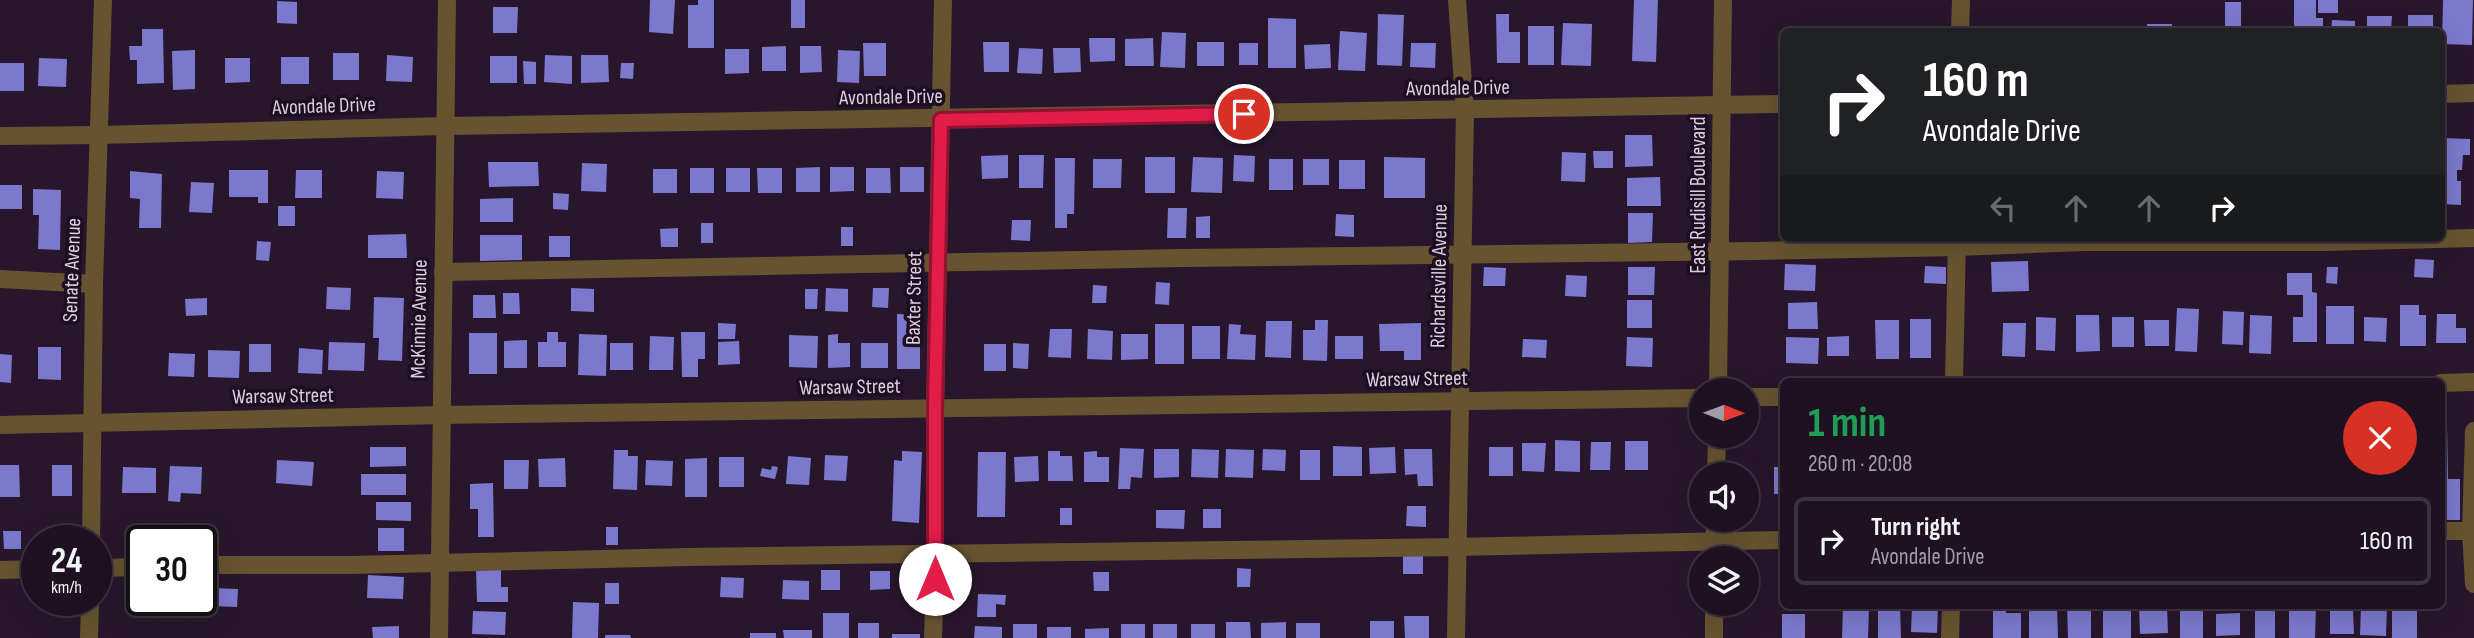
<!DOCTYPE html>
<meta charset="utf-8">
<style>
:root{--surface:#1e1121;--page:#261a2a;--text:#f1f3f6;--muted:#a19da5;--line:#3c313f}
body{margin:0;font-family:"Sofia Sans Condensed",sans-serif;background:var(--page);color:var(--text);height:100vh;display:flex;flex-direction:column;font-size:26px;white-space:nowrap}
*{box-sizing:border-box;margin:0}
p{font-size:23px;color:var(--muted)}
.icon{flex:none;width:38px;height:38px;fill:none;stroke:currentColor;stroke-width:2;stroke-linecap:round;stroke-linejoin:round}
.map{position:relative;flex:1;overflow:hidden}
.side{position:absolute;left:1780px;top:378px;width:665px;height:231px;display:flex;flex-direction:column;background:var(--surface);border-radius:10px;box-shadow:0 7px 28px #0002,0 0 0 2px var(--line)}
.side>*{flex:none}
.banner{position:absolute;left:1780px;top:28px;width:665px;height:214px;border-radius:10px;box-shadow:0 7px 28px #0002,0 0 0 2px var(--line);background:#202124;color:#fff;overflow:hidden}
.needle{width:46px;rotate:91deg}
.tools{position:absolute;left:1689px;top:378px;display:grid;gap:14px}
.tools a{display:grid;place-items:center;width:70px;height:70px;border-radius:50%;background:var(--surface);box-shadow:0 7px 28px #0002,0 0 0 2px var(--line);font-size:35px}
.speed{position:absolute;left:21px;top:525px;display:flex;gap:14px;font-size:35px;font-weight:700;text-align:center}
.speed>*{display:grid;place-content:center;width:91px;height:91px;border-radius:50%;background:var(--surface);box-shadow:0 7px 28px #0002,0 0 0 2px var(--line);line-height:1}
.speed small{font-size:18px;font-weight:400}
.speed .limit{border:4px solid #111;border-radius:10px;background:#fff;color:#111}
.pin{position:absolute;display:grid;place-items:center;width:60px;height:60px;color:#fff;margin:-30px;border:4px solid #fff;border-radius:50%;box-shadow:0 2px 7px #0007}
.me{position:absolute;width:77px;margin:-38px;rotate:0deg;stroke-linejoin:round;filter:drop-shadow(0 0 5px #0008)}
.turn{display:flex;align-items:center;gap:24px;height:147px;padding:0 28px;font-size:32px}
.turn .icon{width:91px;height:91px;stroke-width:2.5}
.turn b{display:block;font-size:49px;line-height:60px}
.lanes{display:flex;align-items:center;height:66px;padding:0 28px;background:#0003;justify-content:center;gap:35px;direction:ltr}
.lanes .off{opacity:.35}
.round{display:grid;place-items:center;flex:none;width:74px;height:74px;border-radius:37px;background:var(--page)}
.head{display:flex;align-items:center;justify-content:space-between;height:119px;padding:0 28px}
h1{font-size:42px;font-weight:700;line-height:52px;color:#1e9e55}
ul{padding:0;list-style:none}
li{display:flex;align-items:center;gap:21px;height:88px;margin:0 14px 10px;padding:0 14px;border:4px solid var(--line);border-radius:10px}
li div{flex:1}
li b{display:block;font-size:26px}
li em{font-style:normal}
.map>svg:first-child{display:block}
.building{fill:#7c78cd}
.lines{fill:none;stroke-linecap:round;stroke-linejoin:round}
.minor{stroke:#675330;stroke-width:18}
.route-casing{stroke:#92132f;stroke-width:18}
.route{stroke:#e11d48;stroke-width:12}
.labels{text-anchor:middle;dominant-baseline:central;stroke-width:7;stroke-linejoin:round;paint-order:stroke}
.street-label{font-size:21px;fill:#dacfdd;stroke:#1e0e22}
</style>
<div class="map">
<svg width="2474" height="638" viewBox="0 0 2474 638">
<rect width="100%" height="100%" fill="#28172c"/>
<!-- building -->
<g class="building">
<polygon points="650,0 675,0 673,34 649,32"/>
<polygon points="698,0 714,0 714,48 688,48 688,5 698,5"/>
<rect x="791" y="0" width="14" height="28"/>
<polygon points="1634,0 1658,0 1656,62 1632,61"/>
<polygon points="2294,0 2316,0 2316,18 2323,18 2323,32 2294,32"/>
<rect x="2318" y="0" width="20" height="13"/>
<polygon points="2443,0 2473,0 2472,45 2442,44"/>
<polygon points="277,1 297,2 297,24 277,23"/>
<polygon points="2225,2 2241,2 2241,27 2251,28 2251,32 2225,32"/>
<polygon points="493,7 518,7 517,33 493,33"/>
<polygon points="1378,14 1404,15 1402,66 1377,65"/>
<polygon points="1496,14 1509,14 1509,32 1520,32 1520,63 1497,63"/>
<rect x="2408" y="15" width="25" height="17"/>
<polygon points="2367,16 2392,16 2391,32 2367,32"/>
<polygon points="1268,18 1296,19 1296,68 1268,68"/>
<polygon points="2332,20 2355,21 2355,32 2331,32"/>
<polygon points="1563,23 1592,24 1591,66 1561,65"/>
<rect x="2147" y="24" width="25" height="8"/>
<rect x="1528" y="26" width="26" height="39"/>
<polygon points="2260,26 2287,26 2287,32 2259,32"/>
<polygon points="142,29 163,29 164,83 137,84 137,60 130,60 129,46 142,46"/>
<polygon points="1340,31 1367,33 1365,71 1338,70"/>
<polygon points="1162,32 1186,33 1185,68 1160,67"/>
<polygon points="1089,38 1115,38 1115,61 1090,62"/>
<polygon points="1153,38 1154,66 1125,66 1125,39"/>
<polygon points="983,42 1009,42 1009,72 984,72"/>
<rect x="1197" y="42" width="27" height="24"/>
<polygon points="863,43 886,43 886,76 864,76"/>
<rect x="1239" y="43" width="19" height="22"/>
<polygon points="1411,43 1436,43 1435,68 1410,67"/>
<polygon points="1330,44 1331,68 1305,69 1304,45"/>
<polygon points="786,46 786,71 762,71 762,47"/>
<polygon points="800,46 821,46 822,72 800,73"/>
<polygon points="1019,48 1043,49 1042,74 1017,73"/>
<polygon points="1053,48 1080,48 1081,72 1054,73"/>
<polygon points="725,49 749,49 749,73 725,74"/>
<polygon points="195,50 195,89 173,90 172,51"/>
<polygon points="838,50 860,51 859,83 837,82"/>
<rect x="333" y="53" width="26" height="27"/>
<polygon points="387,55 413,57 412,82 386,81"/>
<polygon points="545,55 572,56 572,84 544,82"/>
<polygon points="581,55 608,55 609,82 581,83"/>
<rect x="490" y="56" width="27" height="27"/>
<rect x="281" y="57" width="28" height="27"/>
<polygon points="39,58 67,59 66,87 38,86"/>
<polygon points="225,58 250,58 250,82 225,83"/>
<polygon points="523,61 536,62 536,84 524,84"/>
<rect x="0" y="63" width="24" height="28"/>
<polygon points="621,63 634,63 633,79 620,78"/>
<polygon points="1625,135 1652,135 1653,166 1625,167"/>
<polygon points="2441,138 2470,139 2470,155 2463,155 2462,170 2457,170 2457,181 2461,181 2461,205 2441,204"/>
<polygon points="1593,151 1613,151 1613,168 1594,168"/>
<polygon points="1562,152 1586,153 1585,182 1561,181"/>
<polygon points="1008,155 1008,178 982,179 981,156"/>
<polygon points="1019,155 1044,155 1043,188 1019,188"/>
<polygon points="1234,155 1255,156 1254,182 1233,181"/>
<rect x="1145" y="157" width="30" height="36"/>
<polygon points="1193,157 1223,158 1222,193 1191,192"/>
<polygon points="1384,157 1425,158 1425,198 1384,198"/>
<polygon points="1055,158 1075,158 1074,214 1067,214 1067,228 1055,228"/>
<polygon points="1093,159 1122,159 1121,188 1093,188"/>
<rect x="1269" y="159" width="24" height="31"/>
<rect x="1303" y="159" width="26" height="26"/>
<rect x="1339" y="160" width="26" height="29"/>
<polygon points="488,162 538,162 539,186 489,187"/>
<polygon points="582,163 607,164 606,192 581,191"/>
<polygon points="820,167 820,192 796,192 796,168"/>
<polygon points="830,167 854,167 854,191 830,192"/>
<rect x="900" y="167" width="24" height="25"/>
<rect x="690" y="168" width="24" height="25"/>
<rect x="726" y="168" width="24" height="24"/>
<polygon points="757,168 782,168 782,193 758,193"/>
<polygon points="866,168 890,168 891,193 866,193"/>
<rect x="653" y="169" width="24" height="24"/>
<polygon points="229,170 268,170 268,203 258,203 258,197 229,197"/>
<polygon points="296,170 322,170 322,198 295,198"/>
<polygon points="130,171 162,174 161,228 139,228 140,199 130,198"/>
<polygon points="377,171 404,172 403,199 376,198"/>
<polygon points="1660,177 1661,206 1627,206 1627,178"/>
<polygon points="191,182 214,183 212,213 189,212"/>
<rect x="0" y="185" width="22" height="24"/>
<polygon points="33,189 61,190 60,250 38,249 39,215 33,215"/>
<polygon points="553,193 569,194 568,210 553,209"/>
<polygon points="513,198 513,222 480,222 480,199"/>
<rect x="278" y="206" width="17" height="20"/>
<polygon points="1168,208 1187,208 1186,238 1167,238"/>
<polygon points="1628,213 1653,213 1652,242 1628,243"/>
<polygon points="1336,214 1354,215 1354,237 1335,236"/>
<polygon points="1210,216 1210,238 1196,238 1196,217"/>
<polygon points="1012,220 1031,220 1030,241 1011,240"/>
<rect x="701" y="223" width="12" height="20"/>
<rect x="841" y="227" width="12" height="19"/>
<polygon points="678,228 678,247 661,247 660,229"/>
<polygon points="406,234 407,258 368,258 368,235"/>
<polygon points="480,235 522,235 522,260 480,261"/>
<rect x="549" y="236" width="21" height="21"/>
<polygon points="257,241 271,242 269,261 256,260"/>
<polygon points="2415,259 2434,260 2433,278 2414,277"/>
<polygon points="2028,261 2029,291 1992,292 1991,262"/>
<polygon points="1785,264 1816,265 1815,291 1784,290"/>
<polygon points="1925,266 1946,267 1946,284 1924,283"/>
<polygon points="1484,267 1506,268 1505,286 1483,286"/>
<polygon points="1628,267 1655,267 1654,295 1628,295"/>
<polygon points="2327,267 2338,267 2337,284 2326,283"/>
<polygon points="2287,273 2312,273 2312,292 2317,293 2317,342 2293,342 2293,317 2303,317 2303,295 2287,295"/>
<polygon points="1566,275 1587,276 1586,297 1565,296"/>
<polygon points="1156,282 1170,283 1169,305 1155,304"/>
<polygon points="1093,285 1107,286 1106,303 1092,303"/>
<polygon points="327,287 351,288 350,310 326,309"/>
<polygon points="571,288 594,289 594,312 571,311"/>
<polygon points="826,288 848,289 848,312 825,311"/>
<polygon points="873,288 889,288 888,308 872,307"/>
<polygon points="805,289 818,289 817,309 805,309"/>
<polygon points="503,293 519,293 520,314 503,314"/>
<polygon points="473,295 495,295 496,318 473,318"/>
<polygon points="374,297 404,298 402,361 378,360 379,338 373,338"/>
<polygon points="207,298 207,315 186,316 185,299"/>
<rect x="1627" y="300" width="25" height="28"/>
<polygon points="1817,302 1818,329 1788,329 1788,303"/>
<polygon points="2400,305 2419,305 2419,315 2426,315 2426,346 2400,346"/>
<rect x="2326" y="306" width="28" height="38"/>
<polygon points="2177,308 2199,309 2197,352 2175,351"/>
<polygon points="2223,311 2244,312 2243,345 2222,344"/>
<polygon points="897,314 920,315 920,369 897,369"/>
<polygon points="2437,314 2456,314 2456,328 2466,328 2466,343 2436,343"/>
<polygon points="2076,315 2099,315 2100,351 2076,352"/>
<polygon points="2250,315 2272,316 2271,354 2249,353"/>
<polygon points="2036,317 2056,318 2055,351 2036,350"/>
<rect x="2112" y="317" width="22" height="30"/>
<polygon points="2364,317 2387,318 2386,342 2364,341"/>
<rect x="1910" y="319" width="21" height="39"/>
<polygon points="1315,320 1328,320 1327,361 1303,360 1303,330 1315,330"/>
<polygon points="1875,320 1899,320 1899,359 1876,359"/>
<polygon points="2144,320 2169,320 2169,346 2145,346"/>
<polygon points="1266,321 1292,321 1291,358 1265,357"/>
<polygon points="718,323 736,324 735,339 718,339"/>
<polygon points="1421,323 1421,360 1404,360 1404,351 1380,351 1379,324"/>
<polygon points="2003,323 2026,323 2025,357 2002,356"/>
<rect x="1155" y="324" width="29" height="40"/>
<polygon points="1229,324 1241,325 1240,334 1256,335 1255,360 1227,359"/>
<rect x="1192" y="326" width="28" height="33"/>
<polygon points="1050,329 1072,329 1071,358 1048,357"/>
<polygon points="1088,329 1113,331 1112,360 1087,359"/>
<polygon points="547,332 558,332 558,342 566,342 566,367 538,367 538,342 547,342"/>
<polygon points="681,332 705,332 705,359 698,359 698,377 682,377"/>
<rect x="469" y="333" width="28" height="41"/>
<polygon points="579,334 607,335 606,376 578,375"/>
<polygon points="838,334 838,343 850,343 850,367 828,368 828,335"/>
<polygon points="1121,334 1148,334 1148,359 1121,360"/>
<polygon points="789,335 818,336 817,368 789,367"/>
<polygon points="650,336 674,337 673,370 649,370"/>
<rect x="1335" y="336" width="28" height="23"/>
<polygon points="1849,336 1849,356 1827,356 1827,337"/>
<polygon points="1627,337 1653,338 1652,367 1626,366"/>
<polygon points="1786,337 1819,338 1818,364 1786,363"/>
<polygon points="1523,339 1547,340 1546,358 1522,357"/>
<polygon points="527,340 527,368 504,368 504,341"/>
<polygon points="739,341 740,364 718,365 718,342"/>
<polygon points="329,342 365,343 364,371 328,370"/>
<rect x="610" y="343" width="23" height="27"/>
<rect x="861" y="343" width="27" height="25"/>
<polygon points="1013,343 1029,344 1028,369 1013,368"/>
<rect x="249" y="344" width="22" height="28"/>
<rect x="984" y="344" width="22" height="27"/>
<polygon points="38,347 61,347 61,380 38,379"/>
<polygon points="299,348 323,350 322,374 298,373"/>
<polygon points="208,350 240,351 239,378 208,377"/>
<polygon points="169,353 195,354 194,377 168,376"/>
<polygon points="0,354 12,355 11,383 0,382"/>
<polygon points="2441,425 2447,425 2448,479 2460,479 2460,520 2441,520"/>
<polygon points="1555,440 1580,441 1580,472 1555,471"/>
<rect x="1625" y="441" width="23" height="29"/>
<polygon points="1591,442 1611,442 1610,470 1590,470"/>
<polygon points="1522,443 1546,443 1544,472 1522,471"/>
<polygon points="1333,446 1362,447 1362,476 1333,476"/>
<polygon points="370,447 406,447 406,466 370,467"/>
<polygon points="1395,447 1396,473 1370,474 1369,448"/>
<rect x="1489" y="447" width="24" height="29"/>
<polygon points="1120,448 1144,449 1142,478 1131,477 1130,489 1118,489"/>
<polygon points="1154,449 1179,449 1179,477 1154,478"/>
<polygon points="1192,449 1219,450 1218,478 1191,477"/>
<polygon points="1226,449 1254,450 1253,478 1225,477"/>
<polygon points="1263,449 1286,450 1285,471 1262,470"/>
<polygon points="1404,449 1432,449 1433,486 1418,486 1417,474 1405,475"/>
<polygon points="614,450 628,450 628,456 638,456 637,490 613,489"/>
<rect x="1300" y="450" width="20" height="30"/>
<polygon points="902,451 922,452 919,523 892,521 894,460 902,461"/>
<polygon points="1048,451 1060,451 1060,456 1072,456 1073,481 1048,481"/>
<polygon points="1097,451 1097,457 1109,457 1109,482 1084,482 1084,452"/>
<polygon points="978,452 1006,452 1005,517 977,517"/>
<polygon points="825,455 848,456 846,481 824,480"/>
<polygon points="788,456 811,458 809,485 786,484"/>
<polygon points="1038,456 1039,481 1015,482 1014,457"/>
<rect x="719" y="457" width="25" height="30"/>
<polygon points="565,458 566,487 539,487 538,459"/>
<polygon points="707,458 707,497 685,497 685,459"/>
<polygon points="277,460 314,462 312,486 276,483"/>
<polygon points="504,460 529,460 528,489 504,489"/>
<polygon points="646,460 673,461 672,486 645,485"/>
<polygon points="0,465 19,465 20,497 0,497"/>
<rect x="52" y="465" width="20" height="31"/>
<polygon points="170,466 202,467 201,494 181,493 180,502 168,501"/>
<polygon points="772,466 778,467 775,479 760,476 762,468 771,470"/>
<polygon points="123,467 156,468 156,493 122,493"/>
<rect x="1774" y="467" width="9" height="27"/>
<rect x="361" y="474" width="45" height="21"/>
<polygon points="493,483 494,537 478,537 478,509 470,509 470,484"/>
<rect x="1781" y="501" width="2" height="28"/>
<polygon points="376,502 411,502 411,521 376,520"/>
<polygon points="1407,506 1426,506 1426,527 1406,526"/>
<rect x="1060" y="508" width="12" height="17"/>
<rect x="1203" y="509" width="18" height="19"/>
<polygon points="1156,510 1185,510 1184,529 1156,528"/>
<rect x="606" y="527" width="12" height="18"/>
<rect x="378" y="528" width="26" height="23"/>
<polygon points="3,531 21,531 21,549 4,549"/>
<polygon points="46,534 70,534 70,541 47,541"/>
<rect x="1403" y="555" width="20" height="19"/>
<polygon points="1237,568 1251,569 1250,587 1237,587"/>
<polygon points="476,570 501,570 501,587 508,587 508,602 477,602"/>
<rect x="821" y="570" width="19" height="20"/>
<polygon points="870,571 890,571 890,589 870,590"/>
<polygon points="1093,572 1109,572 1109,591 1094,591"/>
<polygon points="368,575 404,577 403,599 367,598"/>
<polygon points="721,577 744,578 743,598 720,597"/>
<polygon points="783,580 809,581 809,600 782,599"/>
<rect x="605" y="583" width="14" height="21"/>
<polygon points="212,588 238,589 237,607 211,606"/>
<polygon points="978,594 1006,595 1005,605 996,604 996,617 977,617"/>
<polygon points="573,602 599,603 598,638 572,638"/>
<polygon points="1912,606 1938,606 1937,633 1911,632"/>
<polygon points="2029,606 2057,606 2058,638 2029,638"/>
<polygon points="2067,606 2091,606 2091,638 2068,638"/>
<polygon points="2139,606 2167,606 2168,633 2140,634"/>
<rect x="2180" y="606" width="23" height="32"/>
<rect x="2255" y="606" width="20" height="32"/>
<polygon points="2289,606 2316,606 2315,638 2289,638"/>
<polygon points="2361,606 2387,607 2386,636 2360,635"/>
<rect x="2392" y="606" width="25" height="32"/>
<polygon points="1843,607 1869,608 1868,638 1842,638"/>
<polygon points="1900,607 1901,638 1878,638 1878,608"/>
<polygon points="1993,607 2006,607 2006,613 2021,613 2021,638 1993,638"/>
<rect x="2103" y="610" width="28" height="28"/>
<polygon points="2330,610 2353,610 2354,634 2330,634"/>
<polygon points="473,611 506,612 505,635 472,634"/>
<rect x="823" y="613" width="26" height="25"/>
<polygon points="2240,613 2240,635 2216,636 2216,614"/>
<rect x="1782" y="614" width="23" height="24"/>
<polygon points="1404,616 1429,616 1429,638 1405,638"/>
<rect x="1370" y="621" width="24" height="17"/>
<polygon points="1226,622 1250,622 1251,638 1226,638"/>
<polygon points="1286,622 1286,638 1261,638 1261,623"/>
<rect x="858" y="623" width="21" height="15"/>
<rect x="1296" y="623" width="24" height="15"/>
<rect x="1013" y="624" width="24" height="14"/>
<rect x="1121" y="624" width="24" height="14"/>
<rect x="1153" y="624" width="24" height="14"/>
<rect x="1191" y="624" width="24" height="14"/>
<polygon points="399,626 399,638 373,638 372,627"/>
<polygon points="975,626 1002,627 1002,638 974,638"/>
<rect x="1047" y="627" width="24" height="11"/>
<polygon points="1109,628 1109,638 1085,638 1085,629"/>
<polygon points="783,630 812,630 812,638 784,638"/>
<rect x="750" y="633" width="26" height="5"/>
<rect x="892" y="634" width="28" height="4"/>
<polygon points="605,635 630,635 631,638 605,638"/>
</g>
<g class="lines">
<!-- minor -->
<g class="minor">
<polyline points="1960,32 1961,0"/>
<polyline points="2441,94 2474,93"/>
<polyline points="0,136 99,135 446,126 1783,104"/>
<polyline points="443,272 1182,258 1757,251 1957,247 2084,242 2325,242 2474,238"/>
<polyline points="0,279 94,284"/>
<polyline points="1954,382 1957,238"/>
<polyline points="2441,383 2474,382"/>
<polyline points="1718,390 1723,0"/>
<polyline points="1746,397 1783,397"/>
<polyline points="0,425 441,415 1701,398"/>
<polyline points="2474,431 2471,531 2474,584"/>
<polyline points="1716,474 1717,436"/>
<polyline points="2441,531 2471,531"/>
<polyline points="91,541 94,284 103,0"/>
<polyline points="1714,558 1715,520"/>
<polyline points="201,565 352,565 687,557 1457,547 1783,540"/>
<polyline points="96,568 142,567"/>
<polyline points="0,570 37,569"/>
<polyline points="89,638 90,600"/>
<polyline points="439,638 447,0"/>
<polyline points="933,638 935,579 935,409 943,0"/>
<polyline points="1456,638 1465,111 1457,0"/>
<polyline points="1714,638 1714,604"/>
<polyline points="1950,638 1951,606"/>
</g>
</g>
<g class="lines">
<!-- route casing -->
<g class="route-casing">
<polyline id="route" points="935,579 935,409 941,120 1244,114"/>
</g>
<!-- route -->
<use href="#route" class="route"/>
</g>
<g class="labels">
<!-- street labels -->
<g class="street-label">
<text transform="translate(1458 88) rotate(-1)">Avondale Drive</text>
<text transform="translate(891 97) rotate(-1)">Avondale Drive</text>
<text transform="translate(324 106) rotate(-2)">Avondale Drive</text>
<text transform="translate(1698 195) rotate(-90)">East Rudisill Boulevard</text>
<text transform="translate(72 270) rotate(-88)">Senate Avenue</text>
<text transform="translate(1439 276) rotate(-89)">Richardsville Avenue</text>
<text transform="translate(914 298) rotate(-89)">Baxter Street</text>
<text transform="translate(419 319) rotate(-89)">McKinnie Avenue</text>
<text transform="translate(1417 379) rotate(-1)">Warsaw Street</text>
<text transform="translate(850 387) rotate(-1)">Warsaw Street</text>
<text transform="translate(283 396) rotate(-1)">Warsaw Street</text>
</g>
</g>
</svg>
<div class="tools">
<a><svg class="needle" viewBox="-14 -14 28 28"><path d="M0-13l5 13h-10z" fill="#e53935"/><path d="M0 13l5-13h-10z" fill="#a19da5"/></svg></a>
<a><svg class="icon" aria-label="sound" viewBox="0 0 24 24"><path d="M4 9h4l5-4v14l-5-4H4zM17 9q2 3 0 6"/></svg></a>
<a><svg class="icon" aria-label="layers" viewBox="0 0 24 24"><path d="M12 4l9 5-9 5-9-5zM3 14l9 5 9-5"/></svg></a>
</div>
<div class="speed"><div>24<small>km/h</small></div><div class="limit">30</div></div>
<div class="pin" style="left:1244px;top:114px;background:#d93025"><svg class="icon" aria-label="arrive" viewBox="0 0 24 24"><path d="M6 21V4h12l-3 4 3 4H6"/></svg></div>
<svg class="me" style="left:935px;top:579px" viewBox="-20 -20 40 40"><circle r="19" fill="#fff"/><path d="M0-13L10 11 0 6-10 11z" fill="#e11d48"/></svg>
<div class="banner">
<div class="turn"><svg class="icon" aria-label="right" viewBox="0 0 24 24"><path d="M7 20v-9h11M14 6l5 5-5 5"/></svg><div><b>160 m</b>Avondale Drive</div></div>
<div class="lanes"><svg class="icon off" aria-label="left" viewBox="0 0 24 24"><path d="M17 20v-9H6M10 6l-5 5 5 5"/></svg><svg class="icon off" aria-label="ahead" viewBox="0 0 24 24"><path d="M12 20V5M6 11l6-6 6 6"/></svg><svg class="icon off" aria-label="ahead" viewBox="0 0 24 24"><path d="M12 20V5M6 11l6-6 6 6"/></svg><svg class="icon" aria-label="right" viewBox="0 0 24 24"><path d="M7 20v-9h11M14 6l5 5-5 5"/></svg></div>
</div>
<section class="side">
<div class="head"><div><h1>1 min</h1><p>260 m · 20:08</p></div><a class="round" style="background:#d93025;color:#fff"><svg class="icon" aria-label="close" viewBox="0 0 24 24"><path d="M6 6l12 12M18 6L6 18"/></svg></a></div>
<ul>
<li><svg class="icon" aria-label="right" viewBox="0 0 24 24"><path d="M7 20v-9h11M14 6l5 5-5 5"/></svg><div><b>Turn right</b><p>Avondale Drive</p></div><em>160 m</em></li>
</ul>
</section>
</div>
